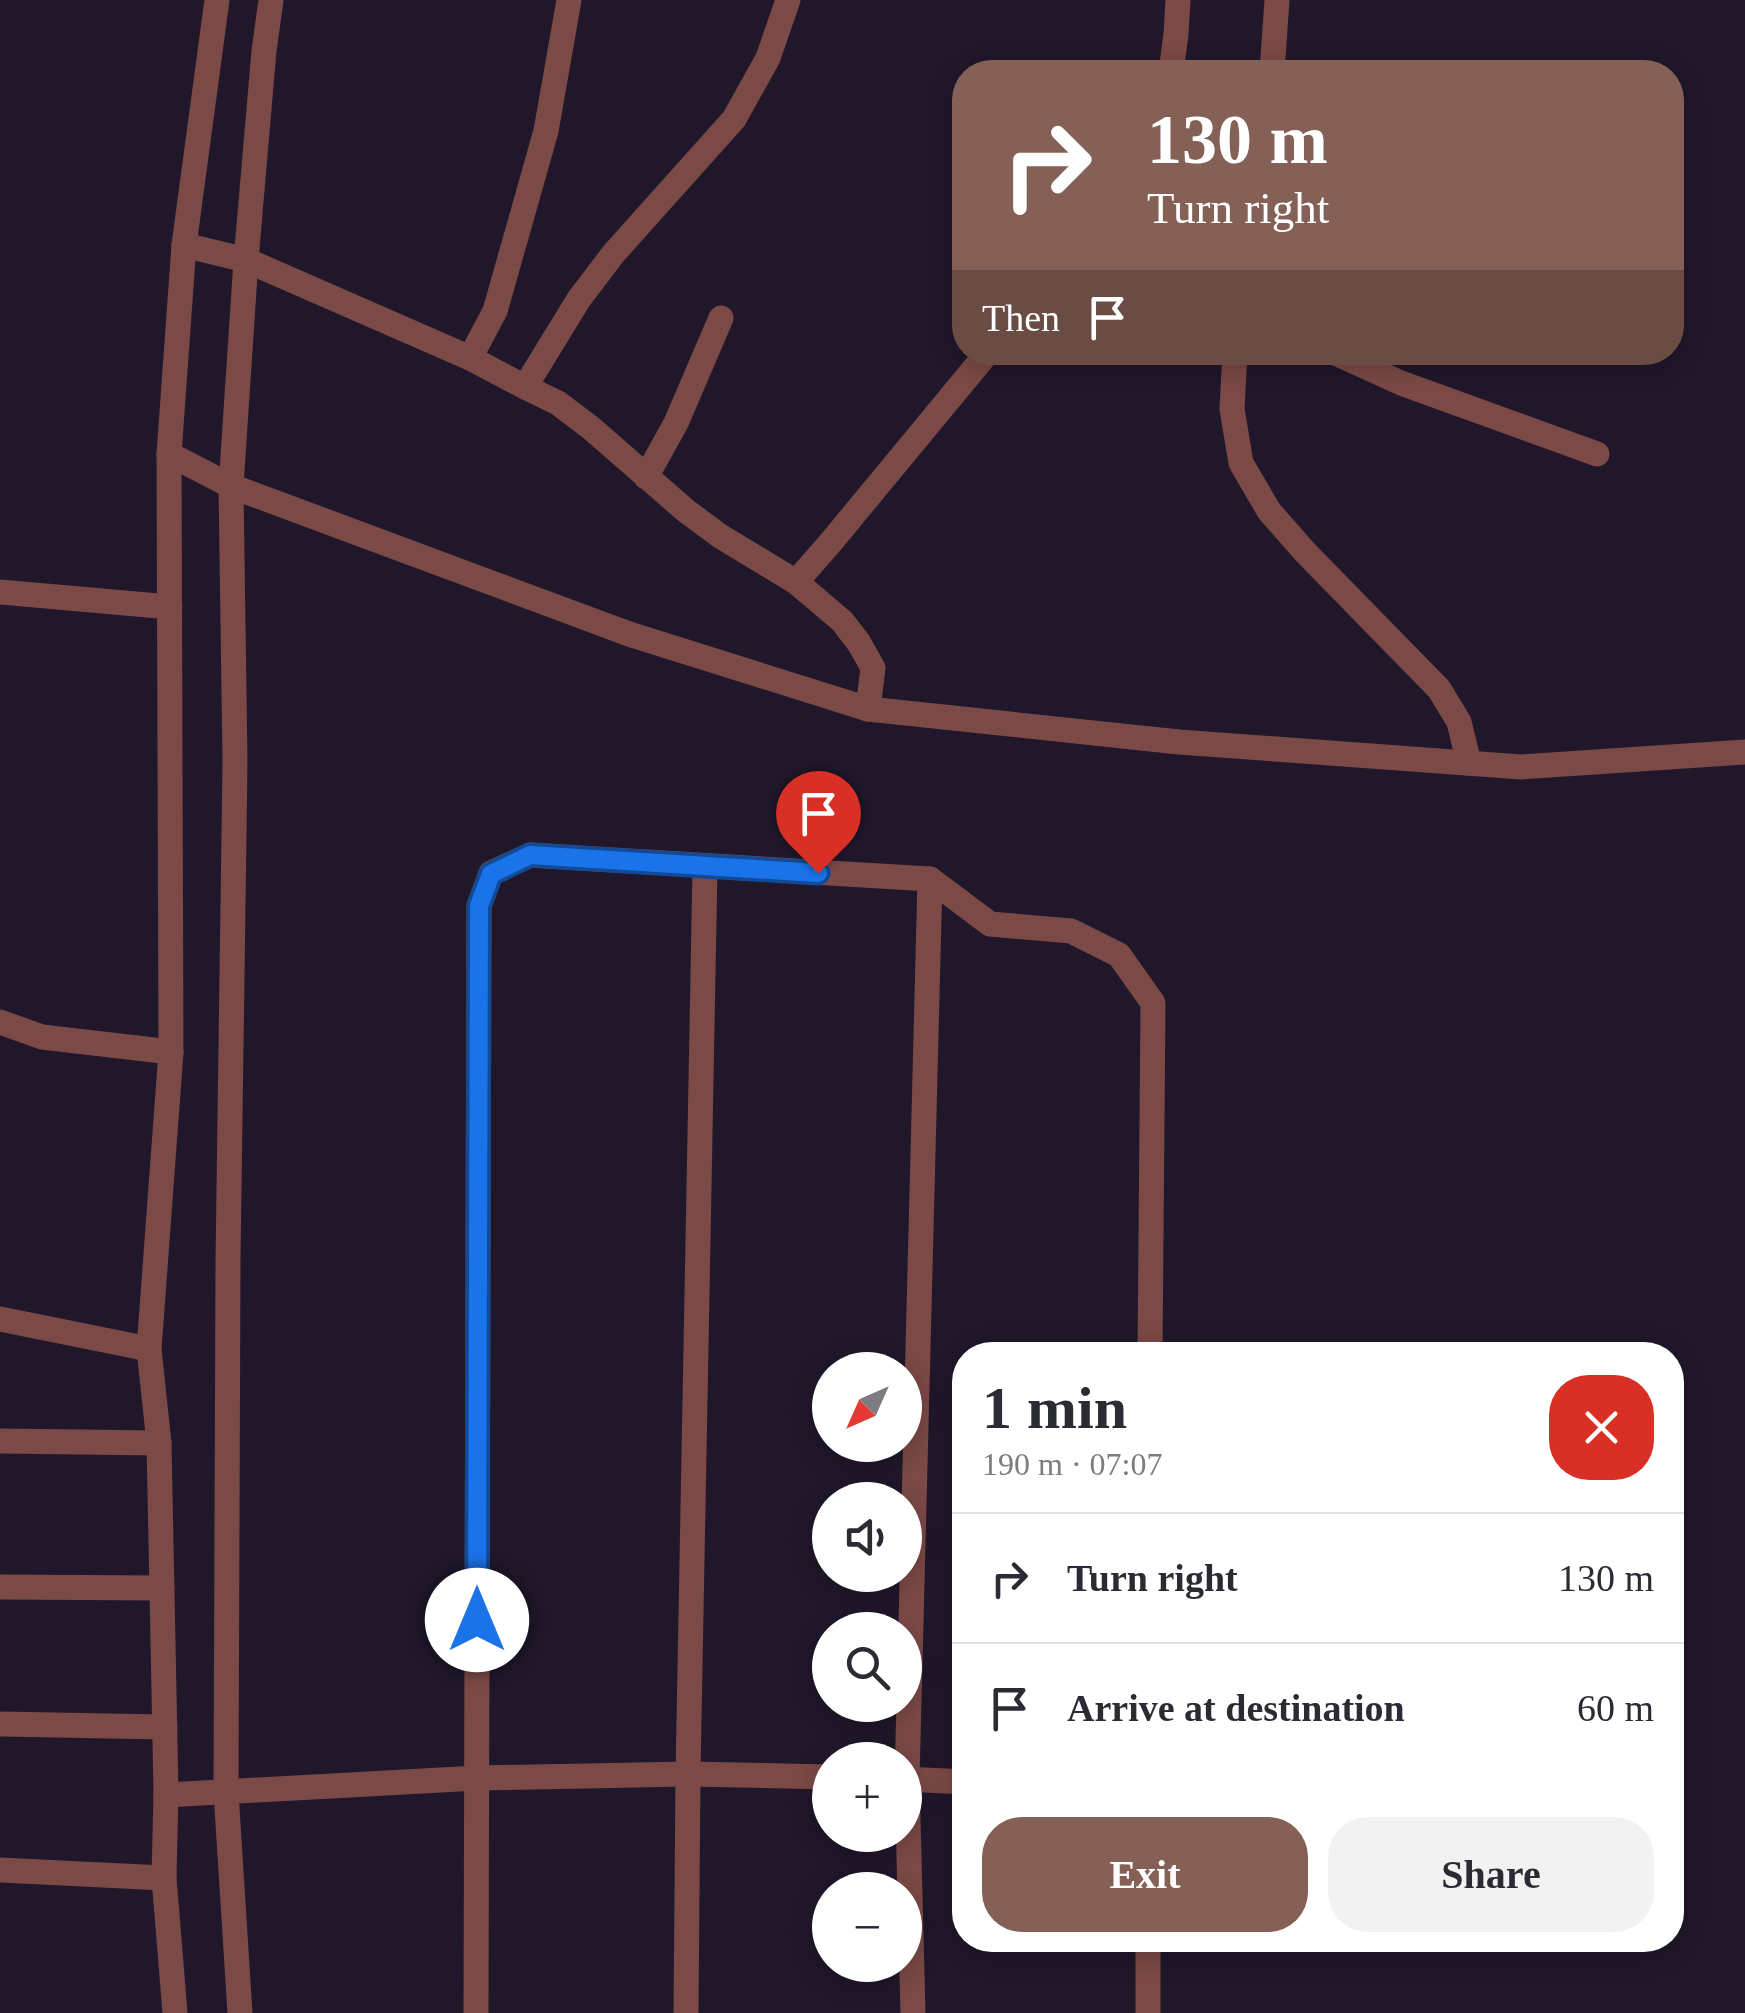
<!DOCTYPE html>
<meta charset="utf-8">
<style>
:root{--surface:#fff;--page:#f2f2f3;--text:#2b2b33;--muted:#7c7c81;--line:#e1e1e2;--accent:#856056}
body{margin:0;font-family:Georgia,serif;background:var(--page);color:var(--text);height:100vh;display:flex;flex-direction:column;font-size:38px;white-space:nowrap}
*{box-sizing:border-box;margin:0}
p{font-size:32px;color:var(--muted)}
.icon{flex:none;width:55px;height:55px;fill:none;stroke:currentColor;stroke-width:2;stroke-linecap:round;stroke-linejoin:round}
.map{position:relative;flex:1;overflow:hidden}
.side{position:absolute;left:952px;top:1342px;width:732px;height:610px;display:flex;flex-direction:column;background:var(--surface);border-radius:40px;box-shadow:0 5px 25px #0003}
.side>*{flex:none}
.guide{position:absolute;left:952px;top:60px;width:732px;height:305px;border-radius:40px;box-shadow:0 5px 25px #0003;background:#856056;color:#fff;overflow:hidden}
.needle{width:65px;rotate:225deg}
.fabs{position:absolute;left:812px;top:1352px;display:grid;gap:20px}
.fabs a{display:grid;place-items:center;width:110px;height:110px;border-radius:50%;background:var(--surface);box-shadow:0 5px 25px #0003;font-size:50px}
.pin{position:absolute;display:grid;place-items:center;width:85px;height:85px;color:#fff;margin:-102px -42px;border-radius:50% 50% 50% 0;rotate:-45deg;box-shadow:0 0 10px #0007}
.pin .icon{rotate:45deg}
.me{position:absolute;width:110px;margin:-55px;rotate:0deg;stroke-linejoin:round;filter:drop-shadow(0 0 8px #0008)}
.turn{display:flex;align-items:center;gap:35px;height:210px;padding:0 30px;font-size:45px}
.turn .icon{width:130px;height:130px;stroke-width:2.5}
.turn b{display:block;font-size:70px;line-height:85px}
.then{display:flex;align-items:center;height:95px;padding:0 30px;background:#0003;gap:20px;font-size:38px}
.round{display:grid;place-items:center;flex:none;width:105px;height:105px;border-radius:40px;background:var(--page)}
.head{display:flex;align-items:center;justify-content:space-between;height:170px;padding:0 30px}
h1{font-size:60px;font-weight:700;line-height:75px}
.cta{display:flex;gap:20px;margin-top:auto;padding:20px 30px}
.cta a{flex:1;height:115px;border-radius:40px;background:var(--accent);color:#fff;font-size:40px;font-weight:700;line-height:115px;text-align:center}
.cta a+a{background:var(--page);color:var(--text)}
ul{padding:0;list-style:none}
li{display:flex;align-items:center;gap:30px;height:130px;padding:0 30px;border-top:2px solid var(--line)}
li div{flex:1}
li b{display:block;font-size:38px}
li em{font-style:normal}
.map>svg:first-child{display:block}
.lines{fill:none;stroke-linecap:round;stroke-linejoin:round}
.minor{stroke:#7b4946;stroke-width:25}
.tertiary{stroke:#7b4946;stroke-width:25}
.route-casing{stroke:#114b97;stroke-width:25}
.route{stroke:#1a73e8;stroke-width:18}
</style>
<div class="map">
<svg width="1745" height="2013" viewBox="0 0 1745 2013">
<rect width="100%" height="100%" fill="#20172a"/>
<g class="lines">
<!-- minor -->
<g class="minor">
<polyline points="1171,72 1176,34 1178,0"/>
<polyline points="1272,72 1277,0"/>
<polyline points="184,245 246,260 470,358 495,311 546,131 569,0"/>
<polyline points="1235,352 1232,409 1241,463 1269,511 1305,552 1439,689 1459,722 1469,763"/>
<polyline points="1333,352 1401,383 1597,454"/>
<polyline points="470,358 525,387 579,299 614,253 734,119 768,58 788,0"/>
<polyline points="525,387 558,403 591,428 685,510 720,536 796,582"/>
<polyline points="169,454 231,486 629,634 868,709 1179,742 1521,767 1745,752"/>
<polyline points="646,477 676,423 721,318"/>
<polyline points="0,592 170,607"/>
<polyline points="868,709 873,668 859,643 842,621 796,582 831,542 988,352"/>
<polyline points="0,1022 42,1037 171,1052"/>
<polyline points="0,1319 149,1349"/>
<polyline points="0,1441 159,1443"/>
<polyline points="0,1587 162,1588"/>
<polyline points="0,1724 165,1727"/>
<polyline points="905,1779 965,1782"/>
<polyline points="166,1795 477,1778 688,1774 830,1777"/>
<polyline points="0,1870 164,1878"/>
<polyline points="1148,1940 1148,2013"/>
<polyline points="476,2013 479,906 491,873 530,855 930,879 990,924 1071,931 1119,955 1153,1003 1150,1355"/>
<polyline points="686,2013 688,1774 705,867"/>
<polyline points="913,2013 907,1779 930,879"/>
</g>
<!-- tertiary -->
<g class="tertiary">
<polyline points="175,2013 164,1878 166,1792 159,1443 149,1349 171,1052 169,454 184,245 217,0"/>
<polyline points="240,2013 226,1792 228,1260 235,762 231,486 246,260 264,51 271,0"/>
</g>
</g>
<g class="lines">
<!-- route casing -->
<g class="route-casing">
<polyline id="route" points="477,1620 479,906 491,874 530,855 818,873"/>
</g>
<!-- route -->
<use href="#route" class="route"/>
</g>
</svg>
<div class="fabs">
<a><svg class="needle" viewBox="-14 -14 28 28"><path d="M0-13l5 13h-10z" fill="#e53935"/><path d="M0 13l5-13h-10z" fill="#7c7c81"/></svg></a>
<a><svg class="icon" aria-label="sound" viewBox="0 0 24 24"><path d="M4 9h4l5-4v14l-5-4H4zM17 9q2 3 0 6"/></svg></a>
<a><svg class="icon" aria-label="search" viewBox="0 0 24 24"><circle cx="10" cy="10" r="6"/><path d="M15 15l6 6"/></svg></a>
<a>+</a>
<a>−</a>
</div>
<div class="pin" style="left:818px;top:873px;background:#d93025"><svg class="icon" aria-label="arrive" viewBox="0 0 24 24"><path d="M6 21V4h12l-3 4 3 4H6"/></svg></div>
<svg class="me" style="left:477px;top:1620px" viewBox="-20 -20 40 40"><circle r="19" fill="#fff"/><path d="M0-13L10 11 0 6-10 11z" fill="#1a73e8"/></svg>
<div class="guide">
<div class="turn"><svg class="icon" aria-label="right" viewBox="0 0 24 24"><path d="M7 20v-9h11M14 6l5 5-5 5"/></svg><div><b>130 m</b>Turn right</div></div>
<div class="then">Then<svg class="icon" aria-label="arrive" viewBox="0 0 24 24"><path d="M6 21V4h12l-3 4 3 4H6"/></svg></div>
</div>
<section class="side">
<div class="head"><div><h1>1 min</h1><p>190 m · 07:07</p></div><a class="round" style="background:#d93025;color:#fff"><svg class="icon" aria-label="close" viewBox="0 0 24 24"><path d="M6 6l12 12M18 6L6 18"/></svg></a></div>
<ul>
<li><svg class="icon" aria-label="right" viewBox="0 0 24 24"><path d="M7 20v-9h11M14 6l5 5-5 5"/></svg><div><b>Turn right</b></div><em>130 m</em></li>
<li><svg class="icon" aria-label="arrive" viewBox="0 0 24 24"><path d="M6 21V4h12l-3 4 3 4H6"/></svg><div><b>Arrive at destination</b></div><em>60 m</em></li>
</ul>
<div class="cta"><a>Exit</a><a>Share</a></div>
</section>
</div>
